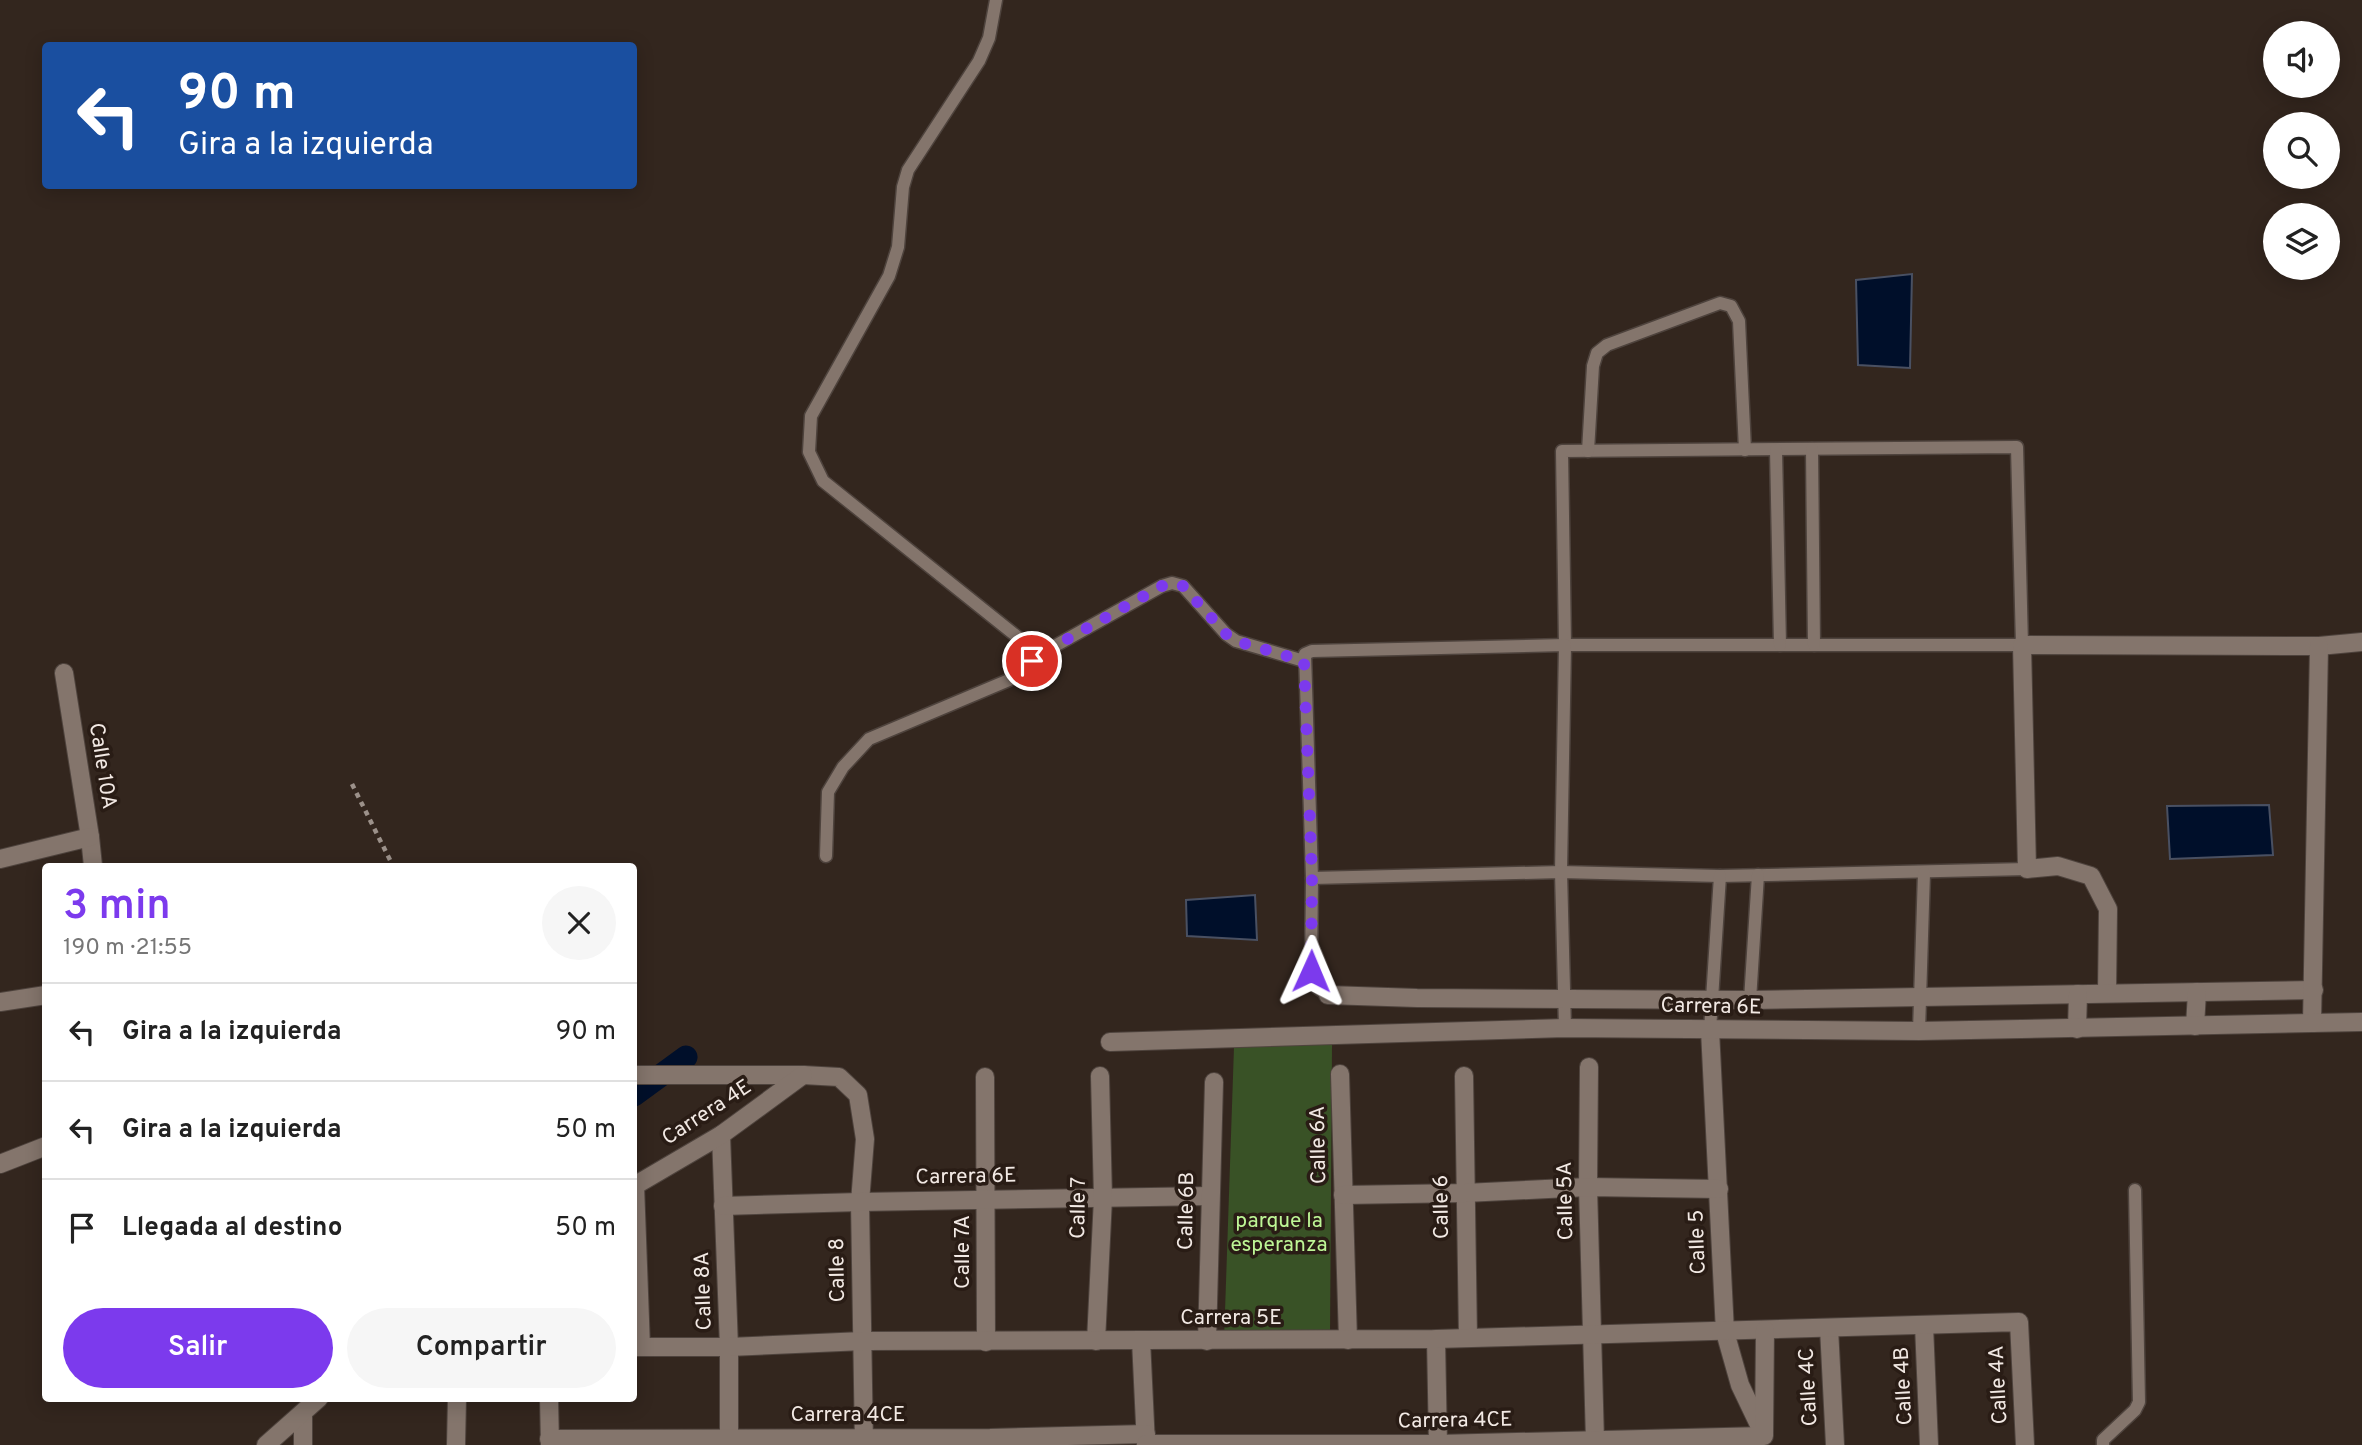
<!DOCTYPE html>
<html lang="es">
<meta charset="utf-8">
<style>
:root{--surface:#fff;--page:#f6f6f6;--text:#222;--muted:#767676;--line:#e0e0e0;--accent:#7c3aed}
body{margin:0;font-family:Overpass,sans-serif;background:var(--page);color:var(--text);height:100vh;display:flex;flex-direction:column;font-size:26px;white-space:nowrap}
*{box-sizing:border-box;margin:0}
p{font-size:23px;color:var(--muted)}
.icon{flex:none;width:38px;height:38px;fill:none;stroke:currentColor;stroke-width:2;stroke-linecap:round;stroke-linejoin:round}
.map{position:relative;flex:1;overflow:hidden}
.sheet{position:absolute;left:42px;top:863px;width:595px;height:539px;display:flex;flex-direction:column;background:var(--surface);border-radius:7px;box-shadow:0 4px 18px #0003}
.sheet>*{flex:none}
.banner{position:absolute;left:42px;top:42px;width:595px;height:147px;border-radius:7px;box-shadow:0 4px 18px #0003;background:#1a4fa0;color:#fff;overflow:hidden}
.buttons{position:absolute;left:2263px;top:21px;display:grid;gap:14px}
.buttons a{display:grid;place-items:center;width:77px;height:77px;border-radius:50%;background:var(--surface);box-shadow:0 4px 18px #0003;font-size:35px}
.pin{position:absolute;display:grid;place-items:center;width:60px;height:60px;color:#fff;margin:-30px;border:4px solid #fff;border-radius:50%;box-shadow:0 2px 7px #0007}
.me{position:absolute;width:77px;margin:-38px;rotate:1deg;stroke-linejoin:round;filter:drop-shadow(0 0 5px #0008)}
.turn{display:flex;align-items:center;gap:24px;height:147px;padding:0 21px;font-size:32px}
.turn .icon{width:91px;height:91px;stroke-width:2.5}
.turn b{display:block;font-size:49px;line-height:60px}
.round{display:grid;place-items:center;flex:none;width:74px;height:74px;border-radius:37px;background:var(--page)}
.overview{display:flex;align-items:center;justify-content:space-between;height:119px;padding:0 21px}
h1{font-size:42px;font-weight:600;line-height:52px;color:var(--accent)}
.action{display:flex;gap:14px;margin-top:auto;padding:14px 21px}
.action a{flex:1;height:80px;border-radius:42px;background:var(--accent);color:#fff;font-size:28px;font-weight:600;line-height:80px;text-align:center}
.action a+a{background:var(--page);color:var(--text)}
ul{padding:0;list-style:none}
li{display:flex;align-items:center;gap:21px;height:98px;padding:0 21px;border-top:2px solid var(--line)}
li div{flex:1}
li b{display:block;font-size:26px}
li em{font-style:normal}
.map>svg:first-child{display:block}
.green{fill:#395226}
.water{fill:#000f2a;stroke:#495062;stroke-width:2}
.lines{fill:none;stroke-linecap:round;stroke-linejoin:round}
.canal{stroke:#000f2a;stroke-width:23}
.lane-casing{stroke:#4e433d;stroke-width:15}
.street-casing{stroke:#4e433d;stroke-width:20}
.path{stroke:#9c918a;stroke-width:4.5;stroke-dasharray:5 5;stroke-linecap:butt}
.lane{stroke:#84756c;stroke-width:12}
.street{stroke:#84756c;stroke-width:18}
.route{stroke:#7c3aed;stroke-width:12;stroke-dasharray:0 21.6}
.labels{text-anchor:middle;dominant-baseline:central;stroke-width:7;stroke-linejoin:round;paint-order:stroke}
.street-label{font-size:21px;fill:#f2e9e4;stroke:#291c15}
.park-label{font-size:21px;fill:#bef696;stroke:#291c15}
</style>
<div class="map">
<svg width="2362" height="1445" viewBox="0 0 2362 1445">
<rect width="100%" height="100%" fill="#33261e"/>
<!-- green -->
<polygon class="green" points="1332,1044 1330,1340 1224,1341 1234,1047"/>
<!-- water -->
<g class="water">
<polygon points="1912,274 1910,368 1858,365 1856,280"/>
<polygon points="2269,805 2273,855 2170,859 2167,806"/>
<polygon points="1255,895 1257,940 1187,936 1186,900"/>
</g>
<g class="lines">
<!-- canal -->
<polyline class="canal" points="634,1095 686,1057"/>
<!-- lane casing -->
<g class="lane-casing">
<g id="lane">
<polyline points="996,0 989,38 979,61 908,170 903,187 898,247 889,276 811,416 809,452 823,481 1030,647 1042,651 1053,647 1162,586 1172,583 1183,586 1226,634 1236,641 1304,661"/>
<polygon points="2017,447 2022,645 1565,645 1562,451"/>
<polyline points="1812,449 1814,645"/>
<polyline points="1776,450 1780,645"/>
<polyline points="1588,451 1593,366 1597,353 1607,345 1720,303 1731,306 1739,321 1745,450"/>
<polyline points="826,856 828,792 843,767 869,739 1009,680 1022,671 1042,651"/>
<polyline points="1312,878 1305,654 1312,651 1565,645 1561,872 1565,1028"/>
<polyline points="1328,995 1315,986 1311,971 1312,878 1561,872 1720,876 2027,869"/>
<polyline points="1750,1000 1758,875"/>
<polyline points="1710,1030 1720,876"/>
<polyline points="1919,1031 1924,873"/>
<polyline points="2103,1445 2103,1440 2135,1410 2139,1402 2135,1190"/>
</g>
</g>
<!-- street casing -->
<g class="street-casing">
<g id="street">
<polyline points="64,673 90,837 93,866"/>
<polyline points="0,859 90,837"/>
<polyline points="2107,993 2108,909 2091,876 2058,866 2027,869 2022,645 2319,646 2362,642"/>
<polyline points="1328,995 1417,998 1750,1000 2314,990"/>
<polyline points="0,1002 46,995"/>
<polyline points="2312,1023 2319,646"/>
<polyline points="2195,1026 2197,992"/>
<polyline points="2077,1029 2078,994"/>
<polyline points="1710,1030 1725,1332 1740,1385 1762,1431"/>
<polyline points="1110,1042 1565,1028 1919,1031 2362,1022"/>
<polyline points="1589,1067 1588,1187 1595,1441"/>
<polyline points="1340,1074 1348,1340"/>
<polyline points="634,1075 803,1075 839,1077 858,1095 865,1139 860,1202 864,1445"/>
<polyline points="1464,1076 1468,1338"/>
<polyline points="985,1077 986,1342"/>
<polyline points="721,1135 729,1347 729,1445"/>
<polyline points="0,1164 46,1146"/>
<polyline points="635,1185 641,1347"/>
<polyline points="634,1186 721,1135 803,1075"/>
<polyline points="1343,1195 1465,1193 1588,1187 1719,1189"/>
<polyline points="723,1206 860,1202 1210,1196"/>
<polyline points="1924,1325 1929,1445"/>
<polyline points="1829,1328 1835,1445"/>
<polyline points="1436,1339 1438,1445"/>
<polyline points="1141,1340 1146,1445"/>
<polyline points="1096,1341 1103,1198 1100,1076"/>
<polyline points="1207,1341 1214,1082"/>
<polyline points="634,1347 729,1347 863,1341 1436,1339 2019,1322 2025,1445"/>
<polyline points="549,1398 550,1445"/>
<polyline points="303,1413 303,1445"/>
<polyline points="549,1439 990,1438 1146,1434"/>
<polyline points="1146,1444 1438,1444 1764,1436 1765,1330"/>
<polyline points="266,1445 319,1398"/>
<polyline points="456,1445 457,1398"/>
</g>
</g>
<!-- path -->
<polyline class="path" points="352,784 393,866"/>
<!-- lane -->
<use href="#lane" class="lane"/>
<!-- street -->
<use href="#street" class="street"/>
</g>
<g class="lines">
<!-- route -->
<polyline class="route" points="1032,661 1042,650 1053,647 1162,586 1172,583 1183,586 1226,634 1236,641 1304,661 1312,877 1311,971"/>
</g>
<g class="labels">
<!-- street labels -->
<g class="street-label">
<text transform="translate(102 766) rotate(81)">Calle 10A</text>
<text transform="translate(1711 1007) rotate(1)">Carrera 6E</text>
<text transform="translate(707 1113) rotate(-33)">Carrera 4E</text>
<text transform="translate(1319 1145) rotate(-91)">Calle 6A</text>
<text transform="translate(966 1177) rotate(-1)">Carrera 6E</text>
<text transform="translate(1566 1201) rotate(-91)">Calle 5A</text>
<text transform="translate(1442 1207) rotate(-91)">Calle 6</text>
<text transform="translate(1079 1208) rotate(-89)">Calle 7</text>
<text transform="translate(1187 1211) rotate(-89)">Calle 6B</text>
<text transform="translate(1698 1242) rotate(-92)">Calle 5</text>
<text transform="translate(963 1252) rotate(-90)">Calle 7A</text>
<text transform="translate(838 1270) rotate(-91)">Calle 8</text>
<text transform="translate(704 1291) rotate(-92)">Calle 8A</text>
<text x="1231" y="1318">Carrera 5E</text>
<text transform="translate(1999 1385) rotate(-93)">Calle 4A</text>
<text transform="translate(1904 1386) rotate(-93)">Calle 4B</text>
<text transform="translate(1809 1387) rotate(-93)">Calle 4C</text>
<text x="848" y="1415">Carrera 4CE</text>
<text transform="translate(1455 1421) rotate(-1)">Carrera 4CE</text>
</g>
<!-- park labels -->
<g class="park-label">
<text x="1279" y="1221">parque la<tspan x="1279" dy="24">esperanza</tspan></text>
</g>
</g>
</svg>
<div class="buttons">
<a><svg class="icon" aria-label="sound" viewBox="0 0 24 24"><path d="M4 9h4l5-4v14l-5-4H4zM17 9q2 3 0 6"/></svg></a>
<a><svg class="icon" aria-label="search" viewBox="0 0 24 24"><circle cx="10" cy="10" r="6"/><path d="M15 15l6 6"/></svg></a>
<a><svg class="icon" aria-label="layers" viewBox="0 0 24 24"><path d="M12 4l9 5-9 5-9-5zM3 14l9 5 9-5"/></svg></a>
</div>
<div class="pin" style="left:1032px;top:661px;background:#d93025"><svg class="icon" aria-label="arrive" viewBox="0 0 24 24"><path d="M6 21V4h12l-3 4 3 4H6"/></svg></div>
<svg class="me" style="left:1311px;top:971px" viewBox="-20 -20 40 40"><path d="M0-17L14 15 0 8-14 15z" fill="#7c3aed" stroke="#fff" stroke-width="4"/></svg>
<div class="banner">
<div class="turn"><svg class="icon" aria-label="left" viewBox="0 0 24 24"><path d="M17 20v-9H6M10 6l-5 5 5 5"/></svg><div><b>90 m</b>Gira a la izquierda</div></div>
</div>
<section class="sheet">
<div class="overview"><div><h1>3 min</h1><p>190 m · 21:55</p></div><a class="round"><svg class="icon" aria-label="close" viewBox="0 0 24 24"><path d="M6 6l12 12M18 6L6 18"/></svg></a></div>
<ul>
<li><svg class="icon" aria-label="left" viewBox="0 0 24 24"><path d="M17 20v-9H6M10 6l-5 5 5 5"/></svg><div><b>Gira a la izquierda</b></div><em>90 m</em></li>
<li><svg class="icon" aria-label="left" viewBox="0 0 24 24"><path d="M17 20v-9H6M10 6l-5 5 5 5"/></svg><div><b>Gira a la izquierda</b></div><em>50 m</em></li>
<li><svg class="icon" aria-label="arrive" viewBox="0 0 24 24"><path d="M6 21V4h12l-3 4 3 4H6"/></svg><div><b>Llegada al destino</b></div><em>50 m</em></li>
</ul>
<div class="action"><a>Salir</a><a>Compartir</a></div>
</section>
</div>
